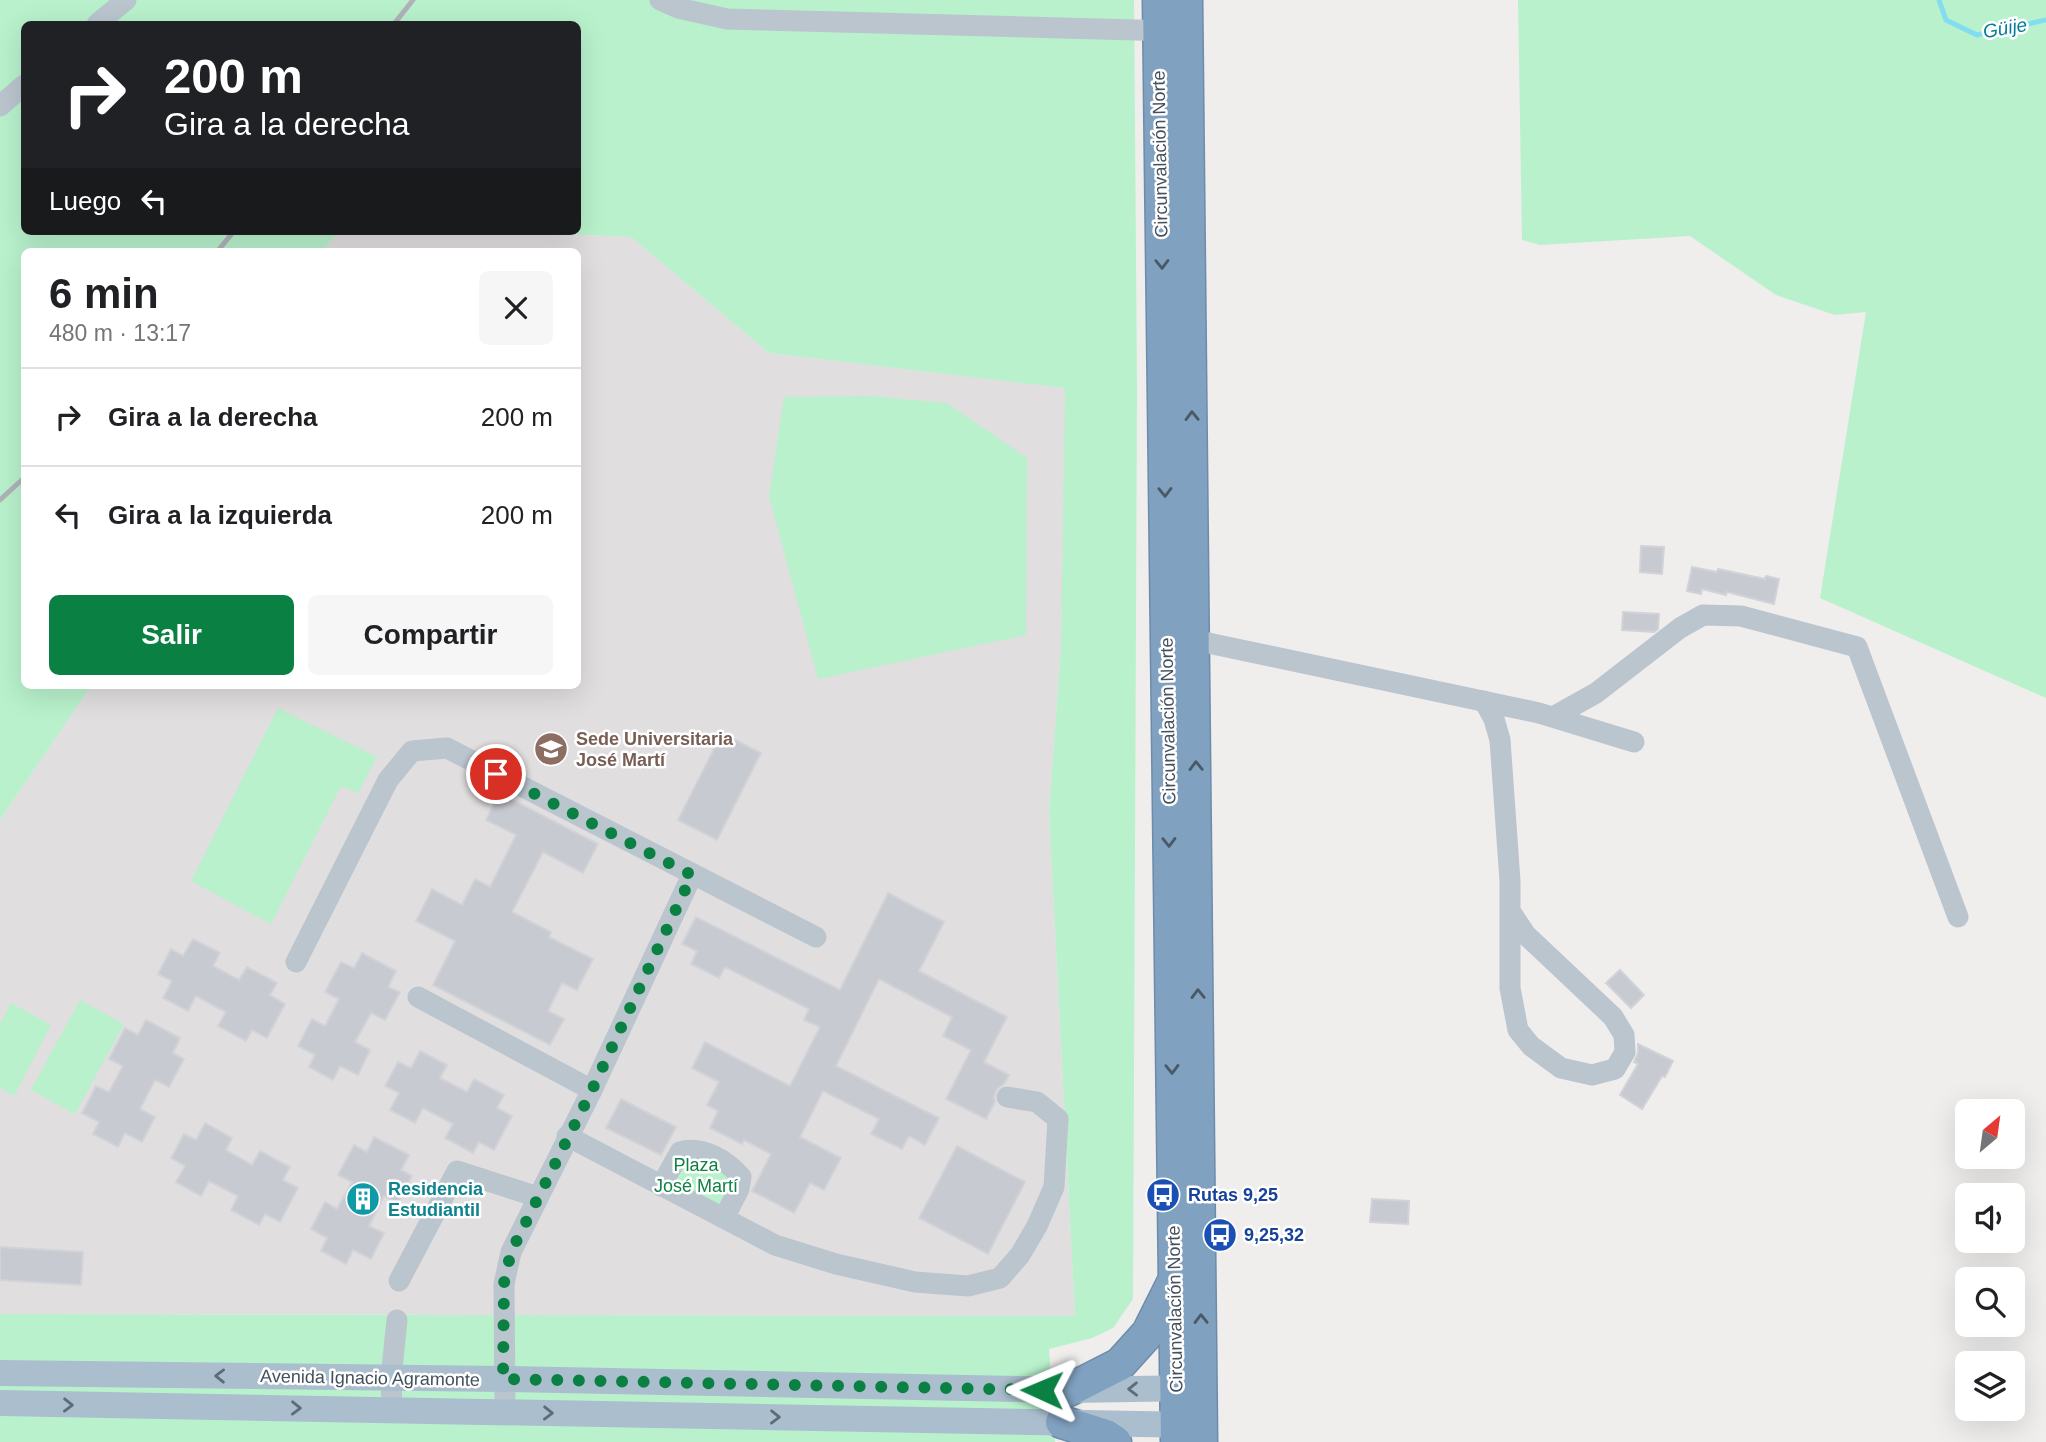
<!DOCTYPE html>
<html lang="es">
<meta charset="utf-8">
<style>
:root{--surface:#fff;--page:#f6f6f6;--text:#202124;--muted:#757577;--line:#e0e0e0;--accent:#0b8043}
body{margin:0;font-family:Helvetica,sans-serif;background:var(--page);color:var(--text);height:100vh;display:flex;flex-direction:column;font-size:26px;white-space:nowrap}
*{box-sizing:border-box;margin:0}
p{font-size:23px;color:var(--muted)}
.icon{flex:none;width:38px;height:38px;fill:none;stroke:currentColor;stroke-width:2;stroke-linecap:round;stroke-linejoin:round}
.map{position:relative;flex:1;overflow:hidden}
.panel{position:absolute;left:21px;top:248px;width:560px;height:441px;display:flex;flex-direction:column;background:var(--surface);border-radius:10px;box-shadow:0 7px 28px #0002}
.panel>*{flex:none}
.top-card{position:absolute;left:21px;top:21px;width:560px;height:214px;border-radius:10px;box-shadow:0 7px 28px #0002;background:#202124;color:#fff;overflow:hidden}
.needle{width:46px;rotate:29deg}
.fabs{position:absolute;left:1955px;top:1099px;display:grid;gap:14px}
.fabs a{display:grid;place-items:center;width:70px;height:70px;border-radius:10px;background:var(--surface);box-shadow:0 7px 28px #0002;font-size:35px}
.pin{position:absolute;display:grid;place-items:center;width:60px;height:60px;color:#fff;margin:-30px;border:4px solid #fff;border-radius:50%;box-shadow:0 2px 7px #0007}
.me{position:absolute;width:77px;margin:-38px;rotate:271deg;stroke-linejoin:round;filter:drop-shadow(0 0 5px #0008)}
.turn{display:flex;align-items:center;gap:24px;height:147px;padding:0 28px;font-size:32px}
.turn .icon{width:91px;height:91px;stroke-width:2.5}
.turn b{display:block;font-size:49px;line-height:60px}
.then{display:flex;align-items:center;height:66px;padding:0 28px;background:#0003;gap:14px;font-size:26px}
.round{display:grid;place-items:center;flex:none;width:74px;height:74px;border-radius:10px;background:var(--page)}
.overview{display:flex;align-items:center;justify-content:space-between;height:119px;padding:0 28px}
h1{font-size:42px;font-weight:700;line-height:52px}
.button{display:flex;gap:14px;margin-top:auto;padding:14px 28px}
.button a{flex:1;height:80px;border-radius:10px;background:var(--accent);color:#fff;font-size:28px;font-weight:700;line-height:80px;text-align:center}
.button a+a{background:var(--page);color:var(--text)}
ul{padding:0;list-style:none}
li{display:flex;align-items:center;gap:21px;height:98px;padding:0 28px;border-top:2px solid var(--line)}
li div{flex:1}
li b{display:block;font-size:26px}
li em{font-style:normal}
.map>svg:first-child{display:block}
.education{fill:#e1dedf}
.green{fill:#b8f1cc}
.lines{fill:none;stroke-linecap:round;stroke-linejoin:round}
.stream{stroke:#82ddf1;stroke-width:5}
.building{fill:#c7cad0;stroke:#d1d3d9;stroke-width:2}
.highway-casing{stroke:#6d8cab;stroke-width:35}
.minor{stroke:#bac5ce;stroke-width:21}
.major{stroke:#abbece;stroke-width:26}
.highway{stroke:#81a1c0;stroke-width:32}
.rail{stroke:#afb3b8;stroke-width:5}
.oneway{stroke:#4a5966}
.oneway2{stroke:#5e6c78}
.route{stroke:#0b8043;stroke-width:12;stroke-dasharray:0 21.6}
.labels{text-anchor:middle;dominant-baseline:central;stroke-width:5;stroke-linejoin:round;paint-order:stroke}
.street-label{font-size:18px;fill:#44515c;stroke:#fff}
.education-label{font-size:18px;font-weight:bold;fill:#785e54;stroke:#fff;text-anchor:start}
.park-label{font-size:18px;fill:#118146;stroke:#fff}
.culture-label{font-size:18px;font-weight:bold;fill:#0d838f;stroke:#fff;text-anchor:start}
.transit-label{font-size:18px;font-weight:bold;fill:#164399;stroke:#fff;text-anchor:start}
.water-label{font-size:19px;font-style:italic;fill:#057d98;stroke:#fff}
</style>
<div class="map">
<svg width="2046" height="1442" viewBox="0 0 2046 1442">
<rect width="100%" height="100%" fill="#f0eded"/>
<!-- education -->
<polygon class="education" points="339,231 491,231 631,237 769,353 1066,388 1061,648 1049,812 1075,1316 0,1314 0,820 91,686 578,686 578,252 322,252"/>
<!-- green -->
<g class="green">
<polygon points="0,0 1134,0 1137,390 1133,1299 1113,1328 1092,1338 1049,1349 1055,1442 0,1442 0,1314 1075,1316 1049,812 1061,648 1065,388 769,353 631,237 491,231 578,231 578,24 24,24 24,231 339,231 322,252 24,252 24,686 91,686 0,820"/>
<polygon points="1518,0 2046,0 2046,698 1820,598 1866,312 1835,315 1776,295 1690,236 1540,245 1522,240"/>
<polygon points="869,396 947,403 1027,458 1026,635 818,679 769,496 784,397"/>
<polygon points="278,708 377,757 358,793 341,786 271,924 191,881"/>
<polygon points="80,1000 124,1024 75,1114 31,1090"/>
<polygon points="11,1003 51,1025 14,1096 0,1088 0,1024"/>
<polygon points="689,1154 734,1178 721,1211 669,1184"/>
</g>
<g class="lines">
<!-- stream -->
<polyline class="stream" points="1939,0 1946,20 1977,35 2046,20"/>
</g>
<!-- building -->
<g class="building">
<polygon points="1641,546 1664,547 1662,574 1640,572"/>
<polygon points="1692,567 1717,572 1718,569 1765,579 1766,576 1779,579 1774,604 1727,592 1726,595 1702,589 1701,594 1687,591"/>
<polygon points="1623,612 1659,614 1658,629 1654,632 1622,630"/>
<polygon points="722,733 761,753 717,840 678,820"/>
<polygon points="499,793 598,844 583,873 543,852 512,912 551,932 549,937 593,959 577,990 562,983 548,1011 564,1019 550,1045 433,985 455,941 416,921 432,889 462,905 475,879 490,887 516,835 486,820"/>
<polygon points="888,893 944,922 919,971 1007,1017 984,1062 1009,1075 1004,1084 997,1089 994,1096 995,1102 986,1119 946,1099 971,1050 943,1036 952,1017 879,979 836,1066 939,1118 925,1145 909,1136 902,1149 871,1134 879,1119 823,1091 800,1137 841,1158 824,1190 810,1183 794,1213 752,1191 771,1154 744,1140 742,1144 710,1128 718,1111 707,1105 719,1082 692,1068 705,1042 790,1086 820,1027 804,1020 809,1009 725,967 719,978 691,964 697,951 682,944 696,917 840,990"/>
<polygon points="193,939 220,953 213,966 239,980 247,967 277,983 270,995 285,1004 267,1038 252,1030 246,1041 218,1026 226,1012 196,996 188,1011 163,998 172,981 158,974 171,949 183,956"/>
<polygon points="362,953 396,971 388,987 400,992 385,1020 371,1013 355,1042 370,1050 358,1075 340,1066 333,1080 309,1067 315,1055 298,1046 312,1019 325,1026 339,999 325,992 341,962 354,968"/>
<polygon points="1620,970 1644,995 1631,1008 1606,983"/>
<polygon points="146,1020 180,1038 173,1053 184,1059 169,1087 155,1080 140,1109 155,1117 142,1142 125,1133 118,1147 93,1134 99,1122 82,1113 96,1086 109,1092 123,1066 109,1059 125,1028 138,1035"/>
<polygon points="1638,1044 1673,1061 1665,1077 1662,1076 1642,1109 1620,1095 1638,1064 1634,1062 1638,1052"/>
<polygon points="420,1051 447,1065 440,1078 467,1092 474,1079 504,1095 497,1108 512,1116 494,1150 479,1142 473,1153 445,1138 453,1124 423,1108 415,1123 390,1110 399,1093 385,1086 398,1062 411,1068"/>
<polygon points="621,1099 676,1127 661,1155 606,1128"/>
<polygon points="205,1123 232,1138 226,1150 252,1165 260,1151 290,1167 283,1180 298,1188 280,1222 265,1214 259,1225 231,1210 238,1196 209,1181 201,1196 176,1182 185,1166 171,1158 184,1134 196,1140"/>
<polygon points="374,1137 409,1155 401,1170 412,1176 398,1203 384,1196 369,1226 384,1233 371,1259 353,1250 346,1264 321,1251 327,1238 311,1229 325,1202 337,1209 352,1182 338,1175 354,1145 367,1152"/>
<polygon points="957,1146 1025,1182 988,1254 919,1218"/>
<polygon points="1372,1199 1409,1201 1408,1224 1370,1222"/>
<polygon points="0,1247 83,1252 81,1285 0,1280"/>
</g>
<g class="lines">
<!-- highway casing -->
<g class="highway-casing">
<g id="highway">
<polyline points="1159,0 1177,1442"/>
<polyline points="1186,0 1201,1442"/>
<polyline points="1069,1390 1120,1364 1148,1333 1173,1283"/>
<polyline points="1062,1422 1106,1436 1115,1442"/>
</g>
</g>
<!-- minor -->
<g class="minor">
<polyline points="660,0 678,8 727,19 1173,31"/>
<polyline points="97,24 126,0"/>
<polyline points="0,106 24,85"/>
<polyline points="1194,640 1539,713 1634,742"/>
<polyline points="1484,701 1494,719 1500,740 1510,881 1510,988 1518,1030 1531,1046 1561,1068 1592,1075 1615,1069 1625,1052 1624,1035 1613,1017 1526,935 1510,911"/>
<polyline points="1553,717 1596,693 1680,628 1703,615 1741,616 1857,647 1958,917"/>
<polyline points="296,962 388,780 412,751 447,748 816,937"/>
<polyline points="418,997 592,1090"/>
<polyline points="567,1136 775,1245 836,1264 915,1282 968,1286 1000,1278 1020,1255 1037,1226 1054,1187 1058,1119 1037,1102 1007,1097"/>
<path d="M661,1186l19,-34c21,-7 47,8 61,25l-2,12 -15,29"/>
<polyline points="399,1281 457,1171 538,1197"/>
<polyline points="392,1410 391,1378 397,1320"/>
<polyline points="505,1412 504,1284 511,1252 592,1090 692,875"/>
</g>
<!-- major -->
<g class="major">
<polyline points="0,1373 504,1379 1069,1390 1196,1388"/>
<polyline points="0,1403 1195,1425"/>
</g>
<!-- highway -->
<use href="#highway" class="highway"/>
<!-- rail -->
<g class="rail">
<polyline points="394,24 413,0"/>
<polyline points="217,252 234,231"/>
<polyline points="0,500 24,478"/>
</g>
</g>
<!-- one-way arrows -->
<defs><path id="oneway-chevron" d="M-2-3.5L2.5 0L-2 3.5" fill="none" stroke-width="1.6" stroke-linecap="round" stroke-linejoin="round" transform="scale(1.75)"/></defs>
<g class="oneway">
<use href="#oneway-chevron" transform="translate(1162 264) rotate(89)"/>
<use href="#oneway-chevron" transform="translate(1192 416) rotate(-91)"/>
<use href="#oneway-chevron" transform="translate(1165 492) rotate(89)"/>
<use href="#oneway-chevron" transform="translate(1196 766) rotate(-91)"/>
<use href="#oneway-chevron" transform="translate(1169 842) rotate(89)"/>
<use href="#oneway-chevron" transform="translate(1198 994) rotate(-91)"/>
<use href="#oneway-chevron" transform="translate(1172 1069) rotate(89)"/>
<use href="#oneway-chevron" transform="translate(1201 1319) rotate(-91)"/>
</g>
<g class="oneway2">
<use href="#oneway-chevron" transform="translate(220 1376) rotate(-179)"/>
<use href="#oneway-chevron" transform="translate(1133 1389) rotate(179)"/>
<use href="#oneway-chevron" transform="translate(68 1405) rotate(1)"/>
<use href="#oneway-chevron" transform="translate(296 1408) rotate(1)"/>
<use href="#oneway-chevron" transform="translate(548 1413) rotate(1)"/>
<use href="#oneway-chevron" transform="translate(775 1417) rotate(1)"/>
</g>
<g class="lines">
<!-- route -->
<polyline class="route" points="496,774 692,875 592,1090 511,1252 504,1283 503,1379 1042,1390"/>
</g>
<!-- icons -->
<defs>
<g id="university-disc" transform="scale(1.75)"><circle r="9.5" fill="#8d6e63" stroke="#fff"/><path d="M0-5L7-2L0 1L-7-2ZM-4 1L0 2.5L4 1V4Q0 6-4 4Z" fill="#fff"/></g>
<g id="bus-disc" transform="scale(1.75)"><circle r="9.5" fill="#1a4fb4" stroke="#fff"/><path d="M-5-6H5V4H4V6H2V4H-2V6H-4V4H-5ZM-3.5-4V0h7V-4ZM-3.5 1.2v1.5H-2V1.2ZM2 1.2v1.5H3.5V1.2Z" fill="#fff"/></g>
<g id="building-disc" transform="scale(1.75)"><circle r="9.5" fill="#0f9aa8" stroke="#fff"/><path d="M-4-6H4V6H1V3H-1V6H-4ZM-2.5-4.3h1.7v1.8h-1.7ZM.8-4.3h1.7v1.8H.8ZM-2.5-1h1.7V.8h-1.7ZM.8-1h1.7V.8H.8Z" fill="#fff"/></g>
</defs>
<g fill-rule="evenodd">
<use href="#university-disc" x="551" y="749"/>
<use href="#bus-disc" x="1163" y="1195"/>
<use href="#building-disc" x="363" y="1199"/>
<use href="#bus-disc" x="1220" y="1235"/>
</g>
<g class="labels">
<!-- street labels -->
<g class="street-label">
<text transform="translate(1160 154) rotate(-91)">Circunvalación Norte</text>
<text transform="translate(1168 721) rotate(-91)">Circunvalación Norte</text>
<text transform="translate(1175 1309) rotate(-91)">Circunvalación Norte</text>
<text transform="translate(370 1378) rotate(1)">Avenida Ignacio Agramonte</text>
</g>
<!-- education labels -->
<g class="education-label">
<text x="576" y="739">Sede Universitaria<tspan x="576" dy="21">José Martí</tspan></text>
</g>
<!-- park labels -->
<g class="park-label">
<text x="696" y="1165">Plaza<tspan x="696" dy="21">José Martí</tspan></text>
</g>
<!-- culture labels -->
<g class="culture-label">
<text x="388" y="1189">Residencia<tspan x="388" dy="21">Estudiantil</tspan></text>
</g>
<!-- transit labels -->
<g class="transit-label">
<text x="1188" y="1195">Rutas 9,25</text>
<text x="1244" y="1235">9,25,32</text>
</g>
<!-- water labels -->
<g class="water-label">
<text transform="translate(2005 28) rotate(-10)">Güije</text>
</g>
</g>
</svg>
<div class="fabs">
<a><svg class="needle" viewBox="-14 -14 28 28"><path d="M0-13l5 13h-10z" fill="#e53935"/><path d="M0 13l5-13h-10z" fill="#757577"/></svg></a>
<a><svg class="icon" aria-label="sound" viewBox="0 0 24 24"><path d="M4 9h4l5-4v14l-5-4H4zM17 9q2 3 0 6"/></svg></a>
<a><svg class="icon" aria-label="search" viewBox="0 0 24 24"><circle cx="10" cy="10" r="6"/><path d="M15 15l6 6"/></svg></a>
<a><svg class="icon" aria-label="layers" viewBox="0 0 24 24"><path d="M12 4l9 5-9 5-9-5zM3 14l9 5 9-5"/></svg></a>
</div>
<div class="pin" style="left:496px;top:774px;background:#d93025"><svg class="icon" aria-label="arrive" viewBox="0 0 24 24"><path d="M6 21V4h12l-3 4 3 4H6"/></svg></div>
<svg class="me" style="left:1042px;top:1390px" viewBox="-20 -20 40 40"><path d="M0-17L14 15 0 8-14 15z" fill="#0b8043" stroke="#fff" stroke-width="4"/></svg>
<div class="top-card">
<div class="turn"><svg class="icon" aria-label="right" viewBox="0 0 24 24"><path d="M7 20v-9h11M14 6l5 5-5 5"/></svg><div><b>200 m</b>Gira a la derecha</div></div>
<div class="then">Luego<svg class="icon" aria-label="left" viewBox="0 0 24 24"><path d="M17 20v-9H6M10 6l-5 5 5 5"/></svg></div>
</div>
<section class="panel">
<div class="overview"><div><h1>6 min</h1><p>480 m · 13:17</p></div><a class="round"><svg class="icon" aria-label="close" viewBox="0 0 24 24"><path d="M6 6l12 12M18 6L6 18"/></svg></a></div>
<ul>
<li><svg class="icon" aria-label="right" viewBox="0 0 24 24"><path d="M7 20v-9h11M14 6l5 5-5 5"/></svg><div><b>Gira a la derecha</b></div><em>200 m</em></li>
<li><svg class="icon" aria-label="left" viewBox="0 0 24 24"><path d="M17 20v-9H6M10 6l-5 5 5 5"/></svg><div><b>Gira a la izquierda</b></div><em>200 m</em></li>
</ul>
<div class="button"><a>Salir</a><a>Compartir</a></div>
</section>
</div>
